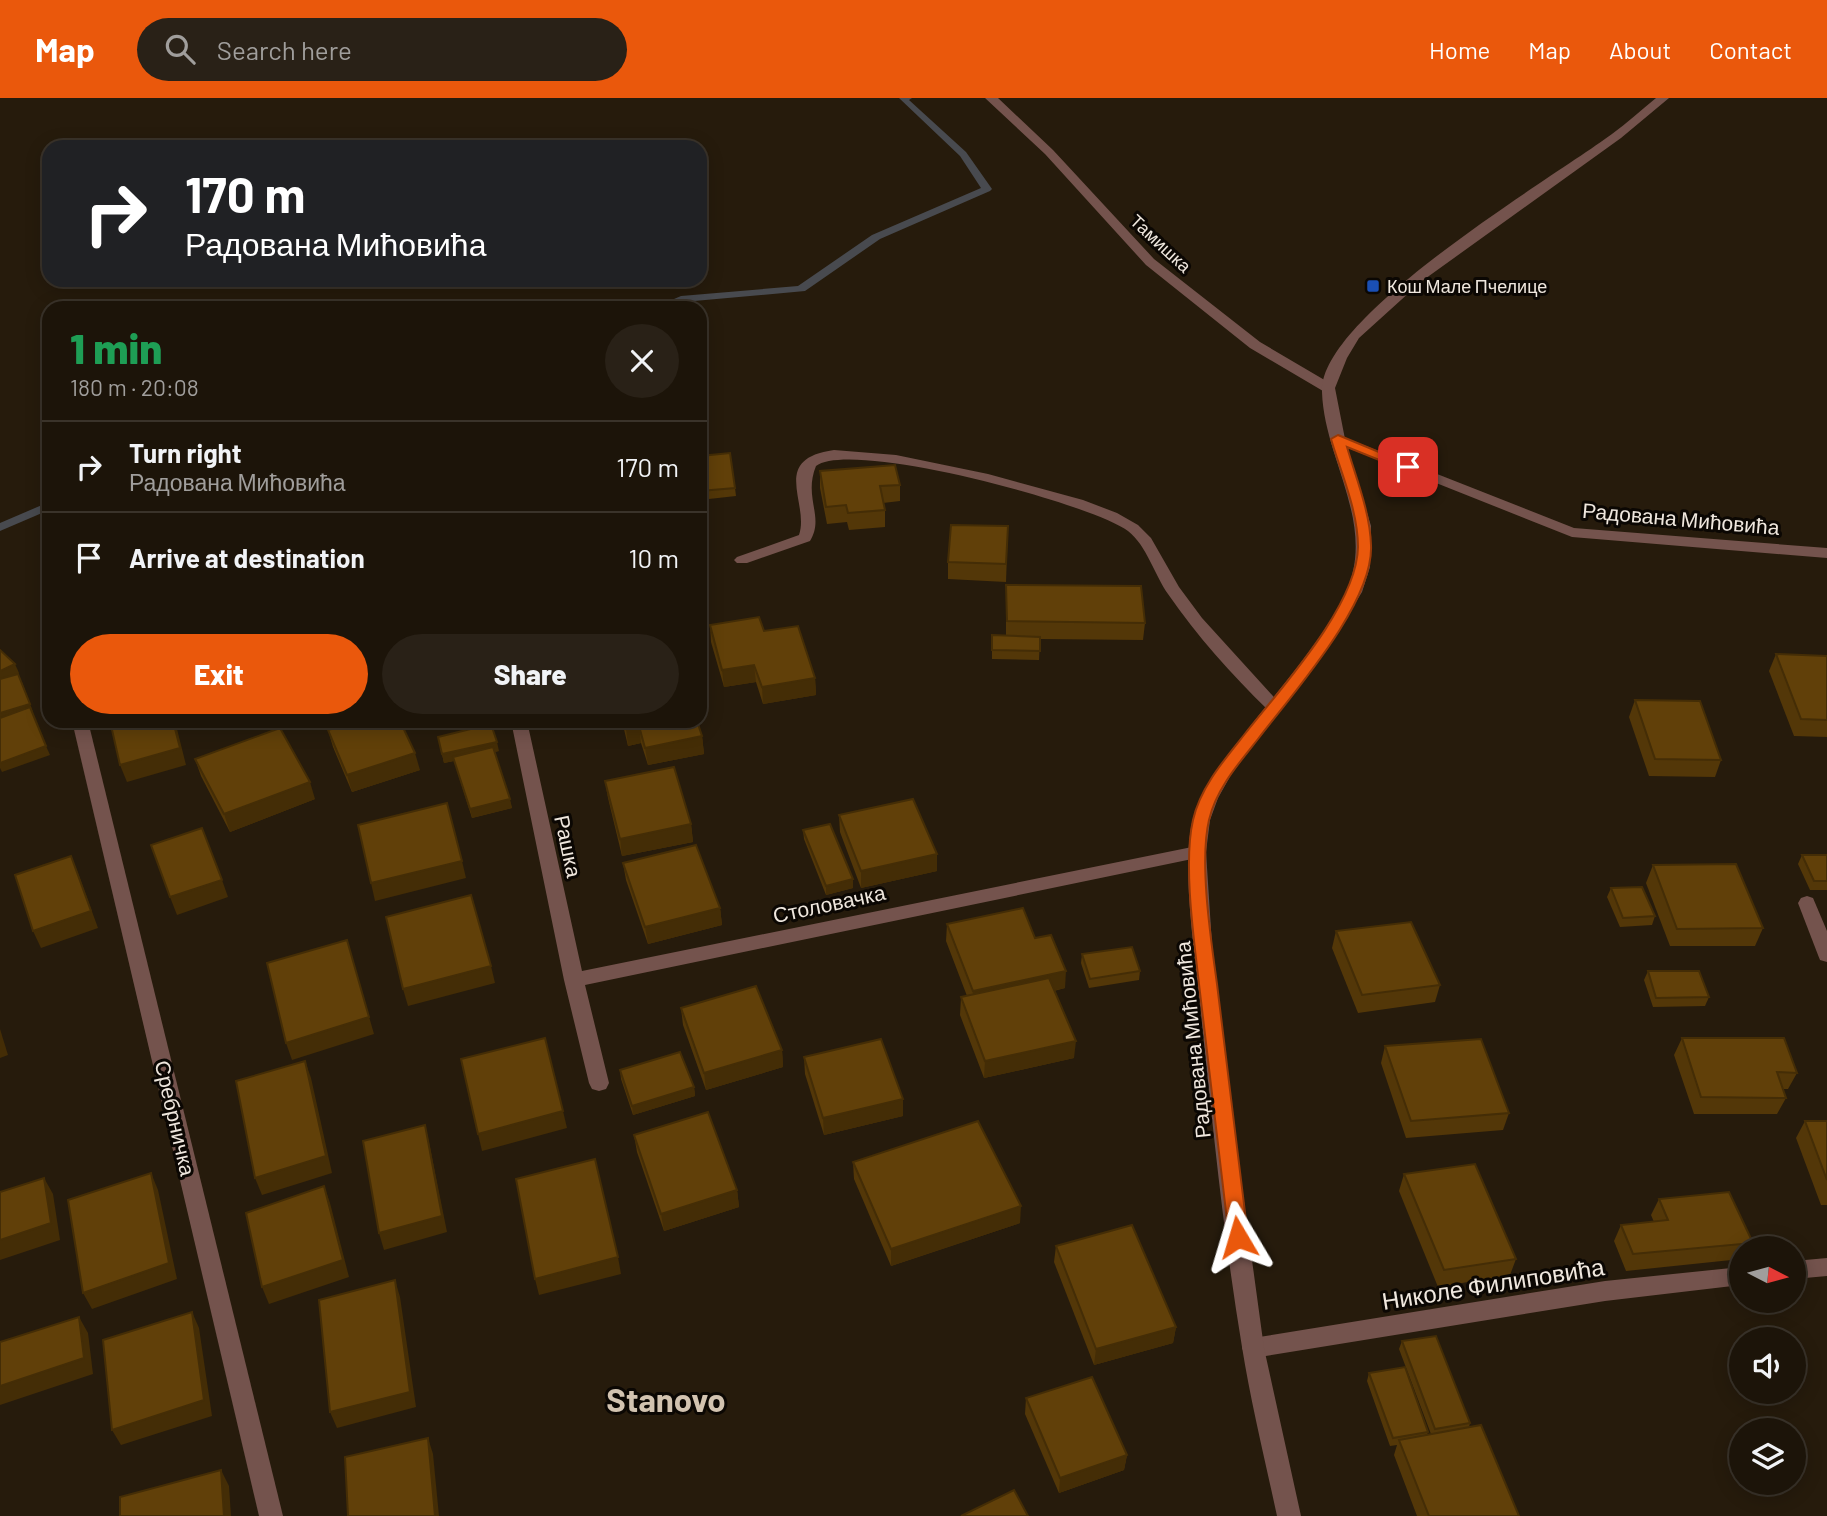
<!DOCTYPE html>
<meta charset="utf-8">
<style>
:root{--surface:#1c1409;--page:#292117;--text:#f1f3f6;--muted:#a09e9c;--line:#3a332a;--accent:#ea580c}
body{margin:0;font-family:Barlow,sans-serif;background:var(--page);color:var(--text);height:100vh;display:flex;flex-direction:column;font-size:26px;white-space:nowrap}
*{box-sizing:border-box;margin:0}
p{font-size:23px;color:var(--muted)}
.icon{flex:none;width:38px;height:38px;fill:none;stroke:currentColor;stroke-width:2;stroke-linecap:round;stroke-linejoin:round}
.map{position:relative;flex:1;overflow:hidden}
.panel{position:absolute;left:42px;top:203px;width:665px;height:427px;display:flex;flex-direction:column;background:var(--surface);border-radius:21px;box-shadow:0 4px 18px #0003,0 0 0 2px var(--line)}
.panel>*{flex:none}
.hud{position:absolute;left:42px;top:42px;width:665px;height:147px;border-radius:21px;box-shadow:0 4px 18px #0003,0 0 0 2px var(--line);background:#202124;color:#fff;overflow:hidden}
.needle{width:46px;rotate:96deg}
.controls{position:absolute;left:1729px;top:1138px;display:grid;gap:14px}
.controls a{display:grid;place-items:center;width:77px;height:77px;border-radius:50%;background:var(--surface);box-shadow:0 4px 18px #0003,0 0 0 2px var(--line);font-size:35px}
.pin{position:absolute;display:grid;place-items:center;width:60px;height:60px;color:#fff;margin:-30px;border-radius:14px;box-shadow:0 4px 10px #0006}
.me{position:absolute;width:77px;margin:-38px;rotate:353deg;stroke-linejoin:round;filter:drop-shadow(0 0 5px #0008)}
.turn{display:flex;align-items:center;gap:24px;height:147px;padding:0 28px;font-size:32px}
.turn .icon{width:91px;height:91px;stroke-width:2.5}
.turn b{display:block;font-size:49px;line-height:60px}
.round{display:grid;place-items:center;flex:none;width:74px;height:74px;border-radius:37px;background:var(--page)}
.headline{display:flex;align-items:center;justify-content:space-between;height:119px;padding:0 28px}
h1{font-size:42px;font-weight:800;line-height:52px;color:#1e9e55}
.cta{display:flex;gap:14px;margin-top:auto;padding:14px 28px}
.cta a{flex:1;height:80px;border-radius:42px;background:var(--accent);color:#fff;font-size:28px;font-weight:800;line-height:80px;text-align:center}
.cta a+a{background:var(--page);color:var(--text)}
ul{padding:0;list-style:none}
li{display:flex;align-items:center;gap:21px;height:91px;padding:0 28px;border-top:2px solid var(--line)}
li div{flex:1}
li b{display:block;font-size:26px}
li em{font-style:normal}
header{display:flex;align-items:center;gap:42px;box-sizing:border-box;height:98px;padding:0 35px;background:var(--accent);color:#fff}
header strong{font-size:33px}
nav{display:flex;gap:38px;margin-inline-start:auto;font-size:24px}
.search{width:490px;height:63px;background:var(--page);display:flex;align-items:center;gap:18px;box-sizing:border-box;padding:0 24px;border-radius:38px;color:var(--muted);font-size:26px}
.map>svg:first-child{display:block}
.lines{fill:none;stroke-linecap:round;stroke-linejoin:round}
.stream{fill:#484a4f;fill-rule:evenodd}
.service{fill:#74534d;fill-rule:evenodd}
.minor{fill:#74534d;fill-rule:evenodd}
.tertiary{fill:#74534d;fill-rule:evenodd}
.wall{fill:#533708}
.shaded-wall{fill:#442d06}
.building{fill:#614009;stroke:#442d06;stroke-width:2}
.route{fill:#ea580c;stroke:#983908;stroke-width:2}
.transit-dot{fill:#1a4fb4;stroke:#0b0703;stroke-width:2.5}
.labels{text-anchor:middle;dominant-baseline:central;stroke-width:6;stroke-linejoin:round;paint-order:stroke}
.far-street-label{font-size:18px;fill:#efe7de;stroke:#0b0703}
.far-poi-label{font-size:18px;fill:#efe7de;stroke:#0b0703;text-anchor:start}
.street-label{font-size:21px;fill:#efe7de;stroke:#0b0703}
.near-street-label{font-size:24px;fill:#efe7de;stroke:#0b0703}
.near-district-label{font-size:33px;font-weight:bold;fill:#d2c3b0;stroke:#0b0703}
</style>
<header>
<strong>Map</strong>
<div class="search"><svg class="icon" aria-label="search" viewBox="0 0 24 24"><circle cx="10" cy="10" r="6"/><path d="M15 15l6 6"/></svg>Search here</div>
<nav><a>Home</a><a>Map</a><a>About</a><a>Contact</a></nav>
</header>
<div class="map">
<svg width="1827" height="1418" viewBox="0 0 1827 1418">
<rect width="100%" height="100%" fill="#261b0c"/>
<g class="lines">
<!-- stream -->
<g class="stream">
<polygon points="899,0 912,0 909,2 966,54 992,91 990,93 880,141 805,193 683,204 667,210 653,210 681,198 798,188 872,137 981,90 960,58"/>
<polygon points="49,404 49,412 0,433 0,425"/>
</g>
<!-- service -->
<path class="service" d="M834,352l62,5 92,19 95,26 34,13 21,12 13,13 28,49 23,31 80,88 -2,4h-12c-37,-36 -71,-74 -100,-116 -14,-20 -21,-48 -40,-63 -38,-28 -277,-92 -312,-65 -13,32 9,51 -6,75l-63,22h-10l-3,-3 3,-3 62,-22c11,-32 -30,-76 35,-85z"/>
<!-- minor -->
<g class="minor">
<polygon points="985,0 998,0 1053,52 1154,161 1260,244 1333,287 1333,293 1323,293 1250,250 1146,167 1045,56"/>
<polygon points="1338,337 1574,430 1827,450 1827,460 1572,439 1333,344 1331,341"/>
<polygon points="72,623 88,623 283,1418 259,1418"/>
<polygon points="511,623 527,623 582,873 1197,748 1203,749 1206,754 1203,759 1197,760 585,887 609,985 606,991 599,993 592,991 589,985 564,882"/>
<polygon points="1807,798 1813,800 1827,833 1827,864 1820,862 1818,857 1798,805 1801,800"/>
<polygon points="1827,1160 1827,1178 1794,1181 1794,1163"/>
<polygon points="1741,1169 1741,1187 1605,1203 1253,1260 1245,1257 1242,1250 1245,1243 1253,1240 1605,1183"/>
</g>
<!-- tertiary -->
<path class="tertiary" d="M1656,0h13l-48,40 -199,143 -63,57 -12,20 -12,30 10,51 26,87 -1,41 -8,25 -38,61 -92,120 -14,25 -8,22 -4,32 6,93 18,154 34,249 37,168h-24c-12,-56 -26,-113 -35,-169 -19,-114 -30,-229 -42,-343 -5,-49 -20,-144 -6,-189 10,-31 31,-57 52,-83 33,-43 77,-91 100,-140 31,-68 -22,-133 -24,-200 -3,-76 229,-213 290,-258 15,-11 29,-24 44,-36z"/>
</g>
<!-- wall -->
<g class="wall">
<polygon points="700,358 735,390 736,398 700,402"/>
<polygon points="820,373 900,387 900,403 883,405 885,412 885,429 849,432 847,424 827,426 820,390"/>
<polygon points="1008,428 1006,484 948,481 948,464"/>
<polygon points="1006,487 1145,525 1143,542 1040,541 1039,562 992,561 992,537 1006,538"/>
<polygon points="710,527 764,533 815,580 816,597 763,606 756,584 724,589 711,544"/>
<polygon points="1776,556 1827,558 1827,639 1794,638 1769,573"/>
<polygon points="1635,602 1721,662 1715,679 1649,678 1629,619"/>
<polygon points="622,623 697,623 702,638 704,656 648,667 641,645 628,648"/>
<polygon points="328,632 420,672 352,694 333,649"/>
<polygon points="438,639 499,653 494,654 512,710 472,720 454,663 444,665"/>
<polygon points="195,661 315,701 230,734 201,678"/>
<polygon points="605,683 691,726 693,744 622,758 608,700"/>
<polygon points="839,717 937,756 937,773 861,790 840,734"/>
<polygon points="803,732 853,790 826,797 804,741"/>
<polygon points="1802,757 1827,757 1827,792 1810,792 1798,766"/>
<polygon points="623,765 720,810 722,827 648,846 626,782"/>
<polygon points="1653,767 1763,830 1755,848 1670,848 1646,785"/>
<polygon points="1611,790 1655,818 1652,827 1620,829 1607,799"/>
<polygon points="947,826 1035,840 1065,890 1054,893 1074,960 984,980 960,917 961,899 967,898 946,843"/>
<polygon points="1336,833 1440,887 1435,904 1358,915 1332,850"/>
<polygon points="1082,856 1140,873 1139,882 1089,890 1081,865"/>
<polygon points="1648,873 1709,899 1705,908 1653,909 1644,882"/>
<polygon points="681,910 782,952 783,969 706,992 683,927"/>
<polygon points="1682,940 1797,975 1788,991 1783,991 1786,1000 1777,1016 1694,1016 1674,957"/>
<polygon points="1385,948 1509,1015 1503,1032 1406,1040 1381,965"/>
<polygon points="804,959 903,1018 824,1037 805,976"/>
<polygon points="620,972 694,989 695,998 633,1017 621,981"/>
<polygon points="1805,1023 1827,1023 1827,1107 1821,1107 1796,1040"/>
<polygon points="634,1037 737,1092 739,1109 664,1133 637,1054"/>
<polygon points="853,1064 1020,1125 891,1168 854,1081"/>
<polygon points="1404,1076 1516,1161 1510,1177 1438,1189 1399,1093"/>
<polygon points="1659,1101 1753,1145 1750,1150 1741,1150 1741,1161 1626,1173 1614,1143 1621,1127 1654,1124 1651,1117"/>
<polygon points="1056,1148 1176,1229 1173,1245 1094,1267 1054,1164"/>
<polygon points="1402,1243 1470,1325 1469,1329 1519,1418 1417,1418 1394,1357 1397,1347 1390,1348 1367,1283 1369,1275 1428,1334 1427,1337 1431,1336 1399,1251"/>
<polygon points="1026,1300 1127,1357 1124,1372 1059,1395 1025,1316"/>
</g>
<!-- shaded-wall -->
<g class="shaded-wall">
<polygon points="15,566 19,575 0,584 0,573"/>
<polygon points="754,567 756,584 724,589 722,572"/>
<polygon points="815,580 816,597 763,606 762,589"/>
<polygon points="22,584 33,614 0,625 0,615"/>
<polygon points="173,623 175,623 186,667 127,684 120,667"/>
<polygon points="639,628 641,645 628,648 626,631"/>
<polygon points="702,638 704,656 648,667 645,650"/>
<polygon points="497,644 499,653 444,665 442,656"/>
<polygon points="46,648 50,657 2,674 0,670 0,665"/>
<polygon points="415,655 420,672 352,694 347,677"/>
<polygon points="310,684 315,701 230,734 224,716"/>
<polygon points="510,701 512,710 472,720 470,711"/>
<polygon points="691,726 693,744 622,758 620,741"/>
<polygon points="937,756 937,773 861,790 861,773"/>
<polygon points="71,758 78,775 98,830 41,850 33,833"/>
<polygon points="462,763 466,780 375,803 371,785"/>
<polygon points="853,781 853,790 826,797 826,788"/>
<polygon points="222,782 228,799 177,817 170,799"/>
<polygon points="720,810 722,827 648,846 645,829"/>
<polygon points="347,842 374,936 292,962 286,945"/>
<polygon points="491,868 495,885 408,908 403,891"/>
<polygon points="1066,873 1065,890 972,911 973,893"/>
<polygon points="0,931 8,957 0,960"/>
<polygon points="1076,943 1074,960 984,980 985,963"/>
<polygon points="782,952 783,969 706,992 704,975"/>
<polygon points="305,963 311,980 332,1075 262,1097 255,1080"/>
<polygon points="694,989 695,998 633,1017 632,1008"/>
<polygon points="903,1001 903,1018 824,1037 823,1020"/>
<polygon points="563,1013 567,1030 482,1053 478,1036"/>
<polygon points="425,1027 429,1044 447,1134 384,1152 379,1135"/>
<polygon points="151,1075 158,1092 177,1181 92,1211 83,1195"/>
<polygon points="44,1080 53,1096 60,1142 0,1162 0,1142"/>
<polygon points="324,1088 330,1105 349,1179 269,1206 262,1189"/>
<polygon points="737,1092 739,1109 664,1133 661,1116"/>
<polygon points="1021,1108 1020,1125 891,1168 891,1151"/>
<polygon points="618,1159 621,1176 539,1197 535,1181"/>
<polygon points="395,1182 400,1199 416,1309 337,1330 330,1314"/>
<polygon points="192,1214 199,1230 212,1318 121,1347 112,1332"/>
<polygon points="79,1219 88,1235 93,1276 0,1307 0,1288"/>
<polygon points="1176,1229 1173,1245 1094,1267 1096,1251"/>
<polygon points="428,1340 433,1356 439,1418 435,1418"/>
<polygon points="1127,1357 1124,1372 1059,1395 1060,1380"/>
<polygon points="221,1372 229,1388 231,1418 224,1418"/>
</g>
<!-- building -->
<g class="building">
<polygon points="730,355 735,390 700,393 700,358"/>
<polygon points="895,367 900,387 880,388 885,412 848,415 846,407 826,409 820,373"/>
<polygon points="951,427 1008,428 1006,466 948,464"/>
<polygon points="1006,487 1141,488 1145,525 1007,523"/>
<polygon points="759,519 764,533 798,528 815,580 762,589 754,567 722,572 710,527"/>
<polygon points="992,537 1040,539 1040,553 992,552"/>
<polygon points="0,552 15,566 0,573"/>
<polygon points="1776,556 1827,558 1827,622 1801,621"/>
<polygon points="18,576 30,606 0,615 0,581"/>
<polygon points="1635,602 1700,603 1721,662 1655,661"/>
<polygon points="30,609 46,648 0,665 0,620"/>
<polygon points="110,623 173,623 180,650 120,667"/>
<polygon points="357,623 400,623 415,655 347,677 328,632"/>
<polygon points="624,623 697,623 702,638 645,650 639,628 626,631"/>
<polygon points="491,626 497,644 442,656 438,639"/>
<polygon points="280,630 310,684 224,716 195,661"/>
<polygon points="493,649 510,701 470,711 453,659"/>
<polygon points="674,669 691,726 620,741 605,683"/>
<polygon points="913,701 937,756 861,773 839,717"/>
<polygon points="447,705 462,763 371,785 358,727"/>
<polygon points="830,726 853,781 826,788 803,732"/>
<polygon points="202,730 222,782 170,799 151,747"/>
<polygon points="696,747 720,810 645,829 623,765"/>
<polygon points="1802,757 1827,757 1827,783 1814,783"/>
<polygon points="71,758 91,813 33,833 15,777"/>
<polygon points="1736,766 1763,830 1677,831 1653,767"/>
<polygon points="1642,789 1655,818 1623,820 1611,790"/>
<polygon points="471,797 491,868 403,891 386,819"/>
<polygon points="1023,810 1035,840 1051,837 1066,873 973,893 947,826"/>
<polygon points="1411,824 1440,887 1362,897 1336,833"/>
<polygon points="347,842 369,919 286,945 267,865"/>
<polygon points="1132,849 1140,873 1090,881 1082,856"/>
<polygon points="1648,873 1699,873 1709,899 1656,900"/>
<polygon points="1049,880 1076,943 985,963 961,899"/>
<polygon points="756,888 782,952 704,975 681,910"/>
<polygon points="545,940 563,1013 478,1036 461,961"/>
<polygon points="1682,940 1784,940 1797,975 1777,974 1786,1000 1701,999"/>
<polygon points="881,941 903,1001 823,1020 804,959"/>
<polygon points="1481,941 1509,1015 1411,1023 1385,948"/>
<polygon points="680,954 694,989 632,1008 620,972"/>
<polygon points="305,963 326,1058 255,1080 236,983"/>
<polygon points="708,1014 737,1092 661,1116 634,1037"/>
<polygon points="978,1023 1021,1108 891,1151 853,1064"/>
<polygon points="1805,1023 1827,1023 1827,1082"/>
<polygon points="425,1027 442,1118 379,1135 363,1043"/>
<polygon points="595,1061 618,1159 535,1181 516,1081"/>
<polygon points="1475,1066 1516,1161 1444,1172 1404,1076"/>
<polygon points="151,1075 169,1165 83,1195 68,1102"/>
<polygon points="44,1080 51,1125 0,1142 0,1094"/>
<polygon points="324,1088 343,1162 262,1189 246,1115"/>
<polygon points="1729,1094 1753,1145 1633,1156 1621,1127 1668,1122 1659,1101"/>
<polygon points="1132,1127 1176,1229 1096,1251 1056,1148"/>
<polygon points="395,1182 410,1294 330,1314 319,1202"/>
<polygon points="192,1214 204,1302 112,1332 103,1242"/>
<polygon points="79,1219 84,1260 0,1288 0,1244"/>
<polygon points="1436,1238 1470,1325 1435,1331 1402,1243"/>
<polygon points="1405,1269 1428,1334 1393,1340 1369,1275"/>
<polygon points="1092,1279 1127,1357 1060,1380 1026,1300"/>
<polygon points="1481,1327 1519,1418 1429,1418 1399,1342"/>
<polygon points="428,1340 435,1418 348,1418 345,1359"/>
<polygon points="221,1372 224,1418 120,1418 120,1399"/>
<polygon points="1014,1392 1028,1418 961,1418"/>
</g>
<!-- route -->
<path class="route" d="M1338,337l77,32 -7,4 -4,-1 -57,-23c9,31 23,65 24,98 3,58 -78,148 -113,194 -19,24 -42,50 -49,81 -10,42 2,120 8,164 10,84 21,169 31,253l-3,6 -7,2 -7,-2 -2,-6c-10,-84 -20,-169 -30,-253 -5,-44 -16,-121 -6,-164 7,-32 31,-60 51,-85 36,-46 113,-129 114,-188 0,-36 -17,-74 -27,-108z"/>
<!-- markers -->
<rect class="transit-dot" x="1366" y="181" width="14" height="14" rx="3.5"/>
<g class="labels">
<!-- far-street labels -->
<g class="far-street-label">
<text transform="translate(1161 145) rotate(43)">Тамишка</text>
</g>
<!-- far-poi labels -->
<g class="far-poi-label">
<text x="1387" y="188">Кош Мале Пчелице</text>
</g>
<!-- street labels -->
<g class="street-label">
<text transform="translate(1681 420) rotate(5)">Радована Мићовића</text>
<text transform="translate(569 748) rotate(78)">Рашка</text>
<text transform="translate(829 805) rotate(-12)">Столовачка</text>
<text transform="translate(1192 942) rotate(-96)">Радована Мићовића</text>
<text transform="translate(176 1020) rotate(77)">Сребрничка</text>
</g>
<!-- near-street labels -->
<g class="near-street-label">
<text transform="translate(1493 1185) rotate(-9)">Николе Филиповића</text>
</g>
<!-- near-district labels -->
<g class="near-district-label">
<text x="666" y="1301">Stanovo</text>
</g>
</g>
</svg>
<div class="controls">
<a><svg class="needle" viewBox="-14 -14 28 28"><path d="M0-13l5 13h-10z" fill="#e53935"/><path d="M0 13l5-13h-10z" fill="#a09e9c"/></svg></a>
<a><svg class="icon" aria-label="sound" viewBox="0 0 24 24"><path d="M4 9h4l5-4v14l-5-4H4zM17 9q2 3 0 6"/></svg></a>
<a><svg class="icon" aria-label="layers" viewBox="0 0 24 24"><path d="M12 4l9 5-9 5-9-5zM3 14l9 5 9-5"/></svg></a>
</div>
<div class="pin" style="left:1408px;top:369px;background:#d93025"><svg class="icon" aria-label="arrive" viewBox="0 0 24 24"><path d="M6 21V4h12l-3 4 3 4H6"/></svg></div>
<svg class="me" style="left:1238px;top:1139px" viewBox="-20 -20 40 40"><path d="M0-17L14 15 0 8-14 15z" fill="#ea580c" stroke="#fff" stroke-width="4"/></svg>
<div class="hud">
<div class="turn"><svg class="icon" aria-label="right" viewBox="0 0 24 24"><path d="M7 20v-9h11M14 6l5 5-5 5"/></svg><div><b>170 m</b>Радована Мићовића</div></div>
</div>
<section class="panel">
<div class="headline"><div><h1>1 min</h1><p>180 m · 20:08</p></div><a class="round"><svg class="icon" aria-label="close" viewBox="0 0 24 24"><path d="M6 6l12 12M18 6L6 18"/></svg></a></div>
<ul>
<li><svg class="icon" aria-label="right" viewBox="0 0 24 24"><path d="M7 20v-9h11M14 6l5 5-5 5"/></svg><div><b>Turn right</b><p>Радована Мићовића</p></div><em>170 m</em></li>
<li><svg class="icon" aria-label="arrive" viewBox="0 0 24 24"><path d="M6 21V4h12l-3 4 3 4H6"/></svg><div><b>Arrive at destination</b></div><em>10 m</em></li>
</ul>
<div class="cta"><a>Exit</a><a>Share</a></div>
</section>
</div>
